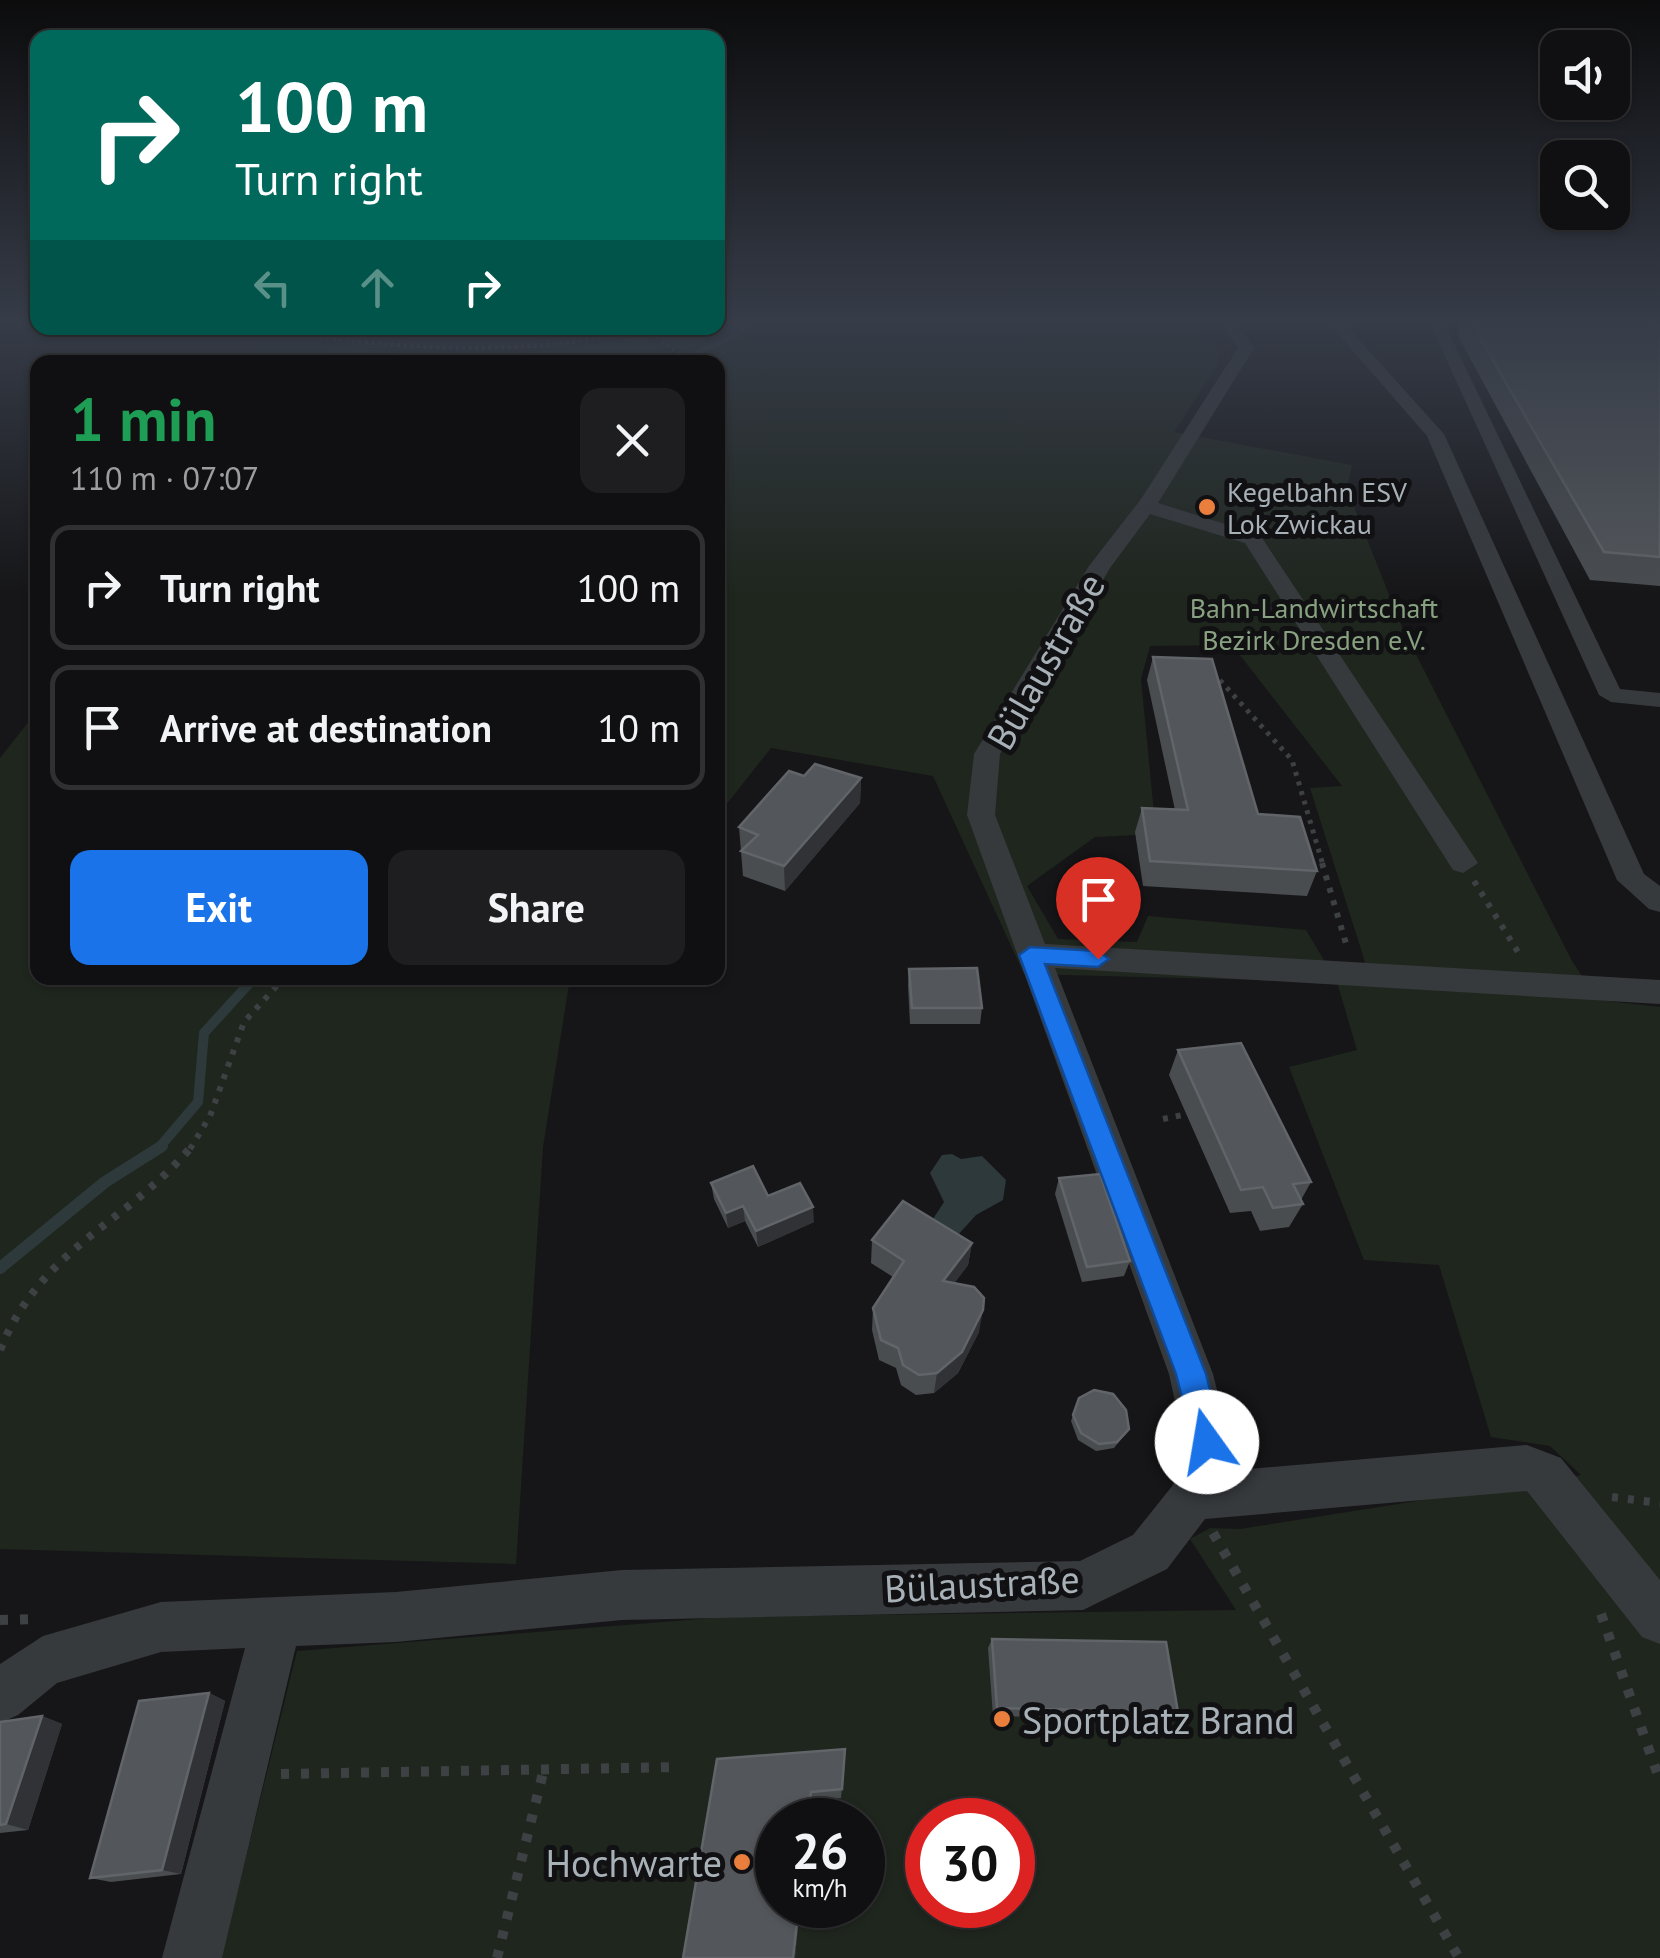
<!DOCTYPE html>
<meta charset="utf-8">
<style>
:root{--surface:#101012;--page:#1e1e20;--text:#f1f3f6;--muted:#9c9d9f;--line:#303032;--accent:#1a73e8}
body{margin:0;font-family:"PT Sans",sans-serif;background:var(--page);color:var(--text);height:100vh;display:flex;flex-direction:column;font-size:38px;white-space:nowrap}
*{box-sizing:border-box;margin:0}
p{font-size:32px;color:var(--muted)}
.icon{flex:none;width:55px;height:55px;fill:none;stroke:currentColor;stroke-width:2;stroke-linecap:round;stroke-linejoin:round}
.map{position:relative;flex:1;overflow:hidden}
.details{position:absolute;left:30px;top:355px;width:695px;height:630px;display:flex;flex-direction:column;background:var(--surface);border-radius:20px;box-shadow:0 2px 8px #0004,0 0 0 2px var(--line)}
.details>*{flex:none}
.hud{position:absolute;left:30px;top:30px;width:695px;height:305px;border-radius:20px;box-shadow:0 2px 8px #0004,0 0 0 2px var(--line);background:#00695c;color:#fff;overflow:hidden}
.tools{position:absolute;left:1540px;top:30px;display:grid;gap:20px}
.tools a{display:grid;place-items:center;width:90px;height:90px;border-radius:20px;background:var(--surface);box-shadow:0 2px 8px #0004,0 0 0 2px var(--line);font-size:50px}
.speed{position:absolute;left:755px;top:1798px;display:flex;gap:20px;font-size:50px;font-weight:700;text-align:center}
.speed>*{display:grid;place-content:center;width:130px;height:130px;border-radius:50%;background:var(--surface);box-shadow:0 2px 8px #0004,0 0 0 2px var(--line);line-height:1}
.speed small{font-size:25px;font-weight:400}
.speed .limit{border:15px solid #d22;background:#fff;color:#111}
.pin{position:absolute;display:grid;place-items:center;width:85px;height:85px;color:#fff;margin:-102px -42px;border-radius:50% 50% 50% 0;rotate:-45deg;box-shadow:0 0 10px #0007}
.pin .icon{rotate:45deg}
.me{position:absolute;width:110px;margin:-55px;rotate:347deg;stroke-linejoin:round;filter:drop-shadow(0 0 8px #0008)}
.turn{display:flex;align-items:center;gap:35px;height:210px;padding:0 40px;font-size:45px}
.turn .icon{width:130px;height:130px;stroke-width:2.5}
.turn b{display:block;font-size:70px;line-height:85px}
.lanes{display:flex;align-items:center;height:95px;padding:0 40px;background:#0003;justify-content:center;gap:50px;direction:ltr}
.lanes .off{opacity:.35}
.round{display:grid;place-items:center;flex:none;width:105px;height:105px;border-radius:20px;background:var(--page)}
.summary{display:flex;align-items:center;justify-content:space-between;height:170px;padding:0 40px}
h1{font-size:60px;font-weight:700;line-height:75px;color:#1e9e55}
.button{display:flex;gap:20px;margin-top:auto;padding:20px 40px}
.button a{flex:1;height:115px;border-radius:20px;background:var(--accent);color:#fff;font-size:40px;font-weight:700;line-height:115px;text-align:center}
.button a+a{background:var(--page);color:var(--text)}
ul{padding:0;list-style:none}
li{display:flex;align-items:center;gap:30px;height:125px;margin:0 20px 15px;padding:0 20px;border:5px solid var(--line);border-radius:20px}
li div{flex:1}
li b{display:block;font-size:38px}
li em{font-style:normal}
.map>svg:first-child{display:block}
.green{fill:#1f261e;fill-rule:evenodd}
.water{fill:#2d393b}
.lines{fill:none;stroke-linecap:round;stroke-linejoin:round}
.stream-far2{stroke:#2d393b;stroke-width:5}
.stream-far1{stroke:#2d393b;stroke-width:10}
.stream{stroke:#2d393b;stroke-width:12}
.path-far4{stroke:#3d4144;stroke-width:4;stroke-dasharray:2.5 4;stroke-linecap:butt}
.path-far3{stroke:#3d4144;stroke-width:5;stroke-dasharray:4 6;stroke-linecap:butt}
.path-far2{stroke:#3d4144;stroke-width:6;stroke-dasharray:5 8;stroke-linecap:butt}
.path-far1{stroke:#3d4144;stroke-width:8;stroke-dasharray:6 10;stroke-linecap:butt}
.path{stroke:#3d4144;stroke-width:10;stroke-dasharray:8 12;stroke-linecap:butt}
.minor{fill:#373a3d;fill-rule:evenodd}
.wall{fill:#494d50}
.shaded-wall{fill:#303235}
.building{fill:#53575b;stroke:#616569;stroke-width:2.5}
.route{fill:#1a73e8;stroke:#114b97;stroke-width:2.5}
.poi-dot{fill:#ea7e3c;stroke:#111113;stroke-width:4}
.labels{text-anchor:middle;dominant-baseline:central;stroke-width:10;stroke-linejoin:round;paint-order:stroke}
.far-poi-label{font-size:28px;fill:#a8b1b7;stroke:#111113;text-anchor:start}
.far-park-label{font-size:28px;fill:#88a180;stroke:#111113}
.near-street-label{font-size:38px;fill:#a8b1b7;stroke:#111113}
.near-poi-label{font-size:38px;fill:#a8b1b7;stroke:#111113;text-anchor:start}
</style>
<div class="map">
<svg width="1660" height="1958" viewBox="0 0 1660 1958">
<rect width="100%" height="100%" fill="#161618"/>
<!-- green -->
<g class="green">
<path d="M718,321h474l26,30v14l-44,67 178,33 -5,24 55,138 170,334 26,39 62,7v951h-1439l76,-307 429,-34 510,-7 -46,-71 20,-11 30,1 341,-54 -31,-29 -59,-9 -52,-172 -75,-5 -75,-193 68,-17 -20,-68 -313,-8 -91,-198 -162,-28 -53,67v-453h-403l19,-16c105,14 204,12 308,-11l34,20h9l-34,-25 67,-2zM1232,645l110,141 -32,2 61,193 -34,1 -31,-52 -158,-14 -11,26 -79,-3 -31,-53 68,-49 61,-3 -15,-155 9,-33zM778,1820h84v85h-84zM928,1820h84v85h-84z"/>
<polygon points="37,711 38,978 570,978 543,1147 516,1564 0,1549 0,758"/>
</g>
<!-- water -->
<polygon class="water" points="952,1154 961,1159 982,1156 1006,1180 1003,1200 976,1215 957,1236 933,1219 944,1202 930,1173 942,1155"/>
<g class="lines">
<!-- stream-far2 -->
<g class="stream-far2">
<polyline points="688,357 737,335 748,321"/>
<polyline points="668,362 683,359"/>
</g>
<!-- stream-far1 -->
<polyline class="stream-far1" points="158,1149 198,1102 204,1033 254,978"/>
<!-- stream -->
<polyline class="stream" points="0,1268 105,1182 162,1146"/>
<!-- path-far4 -->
<g class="path-far4">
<path d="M249,328c141,19 261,33 401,0"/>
<polyline points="646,330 691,362"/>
</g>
<!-- path-far3 -->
<polyline class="path-far3" points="1211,677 1218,678 1292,760 1323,865"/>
<!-- path-far2 -->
<g class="path-far2">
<polyline points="1322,863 1347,947"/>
<polyline points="1474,881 1518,952"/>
<polyline points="1163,1119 1187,1114"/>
<polyline points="190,1149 210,1116 244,1022 284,978"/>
</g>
<!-- path-far1 -->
<g class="path-far1">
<path d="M0,1350c42,-103 125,-125 192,-204"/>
<polyline points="1612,1497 1660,1503"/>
</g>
<!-- path -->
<g class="path">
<polyline points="1213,1533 1459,1958"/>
<polyline points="1601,1614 1660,1781"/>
<polyline points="0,1620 40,1619"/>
<polyline points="281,1774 680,1767"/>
<polyline points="497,1958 544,1769"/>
</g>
<!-- minor -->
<g class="minor">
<polygon points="1219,321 1234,321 1254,348 1158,503 1260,535 1478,863 1463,873 1453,870 1245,543 1150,514 1110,568 1000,754 995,815 1045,944 1660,980 1660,1004 1055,968 1213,1374 1230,1442 1225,1471 1527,1445 1561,1458 1660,1580 1660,1644 1642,1637 1527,1491 1205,1519 1167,1569 1083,1610 622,1620 396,1642 296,1646 222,1958 162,1958 245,1648 161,1652 57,1683 18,1715 0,1723 0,1664 43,1636 161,1602 396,1592 622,1570 1080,1561 1133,1535 1177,1480 1184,1442 1169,1374 967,815 974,754 1089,566 1141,499 1238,348"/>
<polygon points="1327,321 1342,321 1444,434 1644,874 1660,886 1660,912 1649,909 1617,880 1427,436"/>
<polygon points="1429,321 1443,321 1620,689 1660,693 1660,707 1611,702 1599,695"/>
</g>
</g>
<!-- wall -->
<g class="wall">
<polygon points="1462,321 1660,321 1660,586 1590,580 1457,334"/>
<polygon points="1153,657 1258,814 1317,871 1307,896 1143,886 1135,832 1142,808 1175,810 1147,680"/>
<polygon points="804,776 861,778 860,803 785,891 743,876 739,827"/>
<polygon points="909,969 982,1008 980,1024 910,1024 908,986"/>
<polygon points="1178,1050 1311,1182 1301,1200 1303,1204 1289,1227 1260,1231 1251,1211 1230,1213 1169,1075"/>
<polygon points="1059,1178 1130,1261 1124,1276 1082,1282 1055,1194"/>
<polygon points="711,1183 768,1196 814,1222 758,1247 745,1221 728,1228 714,1199"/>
<polygon points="872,1240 972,1243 968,1265 954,1283 979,1332 958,1373 934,1393 916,1395 901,1385 896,1368 879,1360 872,1330 873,1308 893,1277 871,1263"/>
<polygon points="1079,1398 1129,1429 1114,1448 1096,1451 1078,1440 1071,1421"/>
<polygon points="992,1639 1178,1712 1169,1720 993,1716 988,1648"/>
<polygon points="209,1693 225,1701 181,1874 111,1882 90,1878"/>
<polygon points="42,1716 62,1724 28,1830 0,1833 0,1722"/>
<polygon points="845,1749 841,1798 812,1801 778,1905 800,1905 795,1958 683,1958"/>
</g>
<!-- shaded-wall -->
<g class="shaded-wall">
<polygon points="861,778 860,803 785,891 784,866"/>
<polygon points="743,1206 745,1221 728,1228 726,1213"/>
<polygon points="813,1207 814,1222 758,1247 756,1231"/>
<polygon points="972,1243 968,1265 940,1303 943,1281"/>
<polygon points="983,1310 979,1332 958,1373 934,1393 937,1373"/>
<polygon points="209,1693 225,1701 181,1874 162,1870"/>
<polygon points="42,1716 62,1724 28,1830 6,1824"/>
<polygon points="799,1905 800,1905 795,1958 793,1958"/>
</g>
<!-- building -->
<g class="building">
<polygon points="1470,321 1601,321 1660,325 1660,557 1604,552"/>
<polygon points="1153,657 1212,659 1258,814 1300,817 1317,871 1150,861 1142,808 1188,810"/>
<polygon points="815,764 861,778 784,866 741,851 758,835 739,827 789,771 804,776"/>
<polygon points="977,968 982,1008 912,1008 909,969"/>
<polygon points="1241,1043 1311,1182 1293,1184 1303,1204 1273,1208 1263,1187 1241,1190 1178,1050"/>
<polygon points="753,1166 768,1196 800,1183 813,1207 756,1231 743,1206 726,1213 711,1183"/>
<polygon points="1100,1174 1130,1261 1087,1267 1059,1178"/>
<polygon points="903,1201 972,1243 943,1281 974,1287 984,1298 983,1310 962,1352 937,1373 919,1375 903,1365 898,1348 881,1340 873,1308 904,1261 872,1240"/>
<polygon points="1094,1390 1113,1394 1126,1410 1129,1429 1117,1442 1099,1444 1081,1433 1073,1415 1079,1398"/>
<polygon points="992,1639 1166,1642 1178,1712 997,1708"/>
<polygon points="209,1693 162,1870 90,1878 139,1701"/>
<polygon points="42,1716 6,1824 0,1825 0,1722"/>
<polygon points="845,1749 842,1789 811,1792 808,1820 778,1820 778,1905 799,1905 793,1958 683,1958 717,1759"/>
</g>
<!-- sky -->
<linearGradient id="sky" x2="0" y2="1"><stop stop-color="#0c0c0d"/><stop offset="0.54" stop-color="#363c48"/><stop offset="1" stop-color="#363c48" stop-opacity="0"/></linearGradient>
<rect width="1660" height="595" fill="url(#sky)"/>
<!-- route -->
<polygon class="route" points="1030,947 1098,951 1109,959 1098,967 1045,964 1206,1374 1223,1442 1218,1454 1207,1458 1196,1454 1176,1374 1019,955"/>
<!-- markers -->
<g class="poi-dot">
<circle cx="1207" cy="507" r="10"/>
<circle cx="1002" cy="1719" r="10"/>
<circle cx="742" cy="1862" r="10"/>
</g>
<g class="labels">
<!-- far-poi labels -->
<g class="far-poi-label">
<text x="1227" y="491">Kegelbahn ESV<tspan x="1227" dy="32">Lok Zwickau</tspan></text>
</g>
<!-- far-park labels -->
<g class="far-park-label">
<text x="1314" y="607">Bahn-Landwirtschaft<tspan x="1314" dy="32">Bezirk Dresden e.V.</tspan></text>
</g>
<!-- near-street labels -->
<g class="near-street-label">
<text transform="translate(1045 661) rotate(-60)">Bülaustraße</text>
<text transform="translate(982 1583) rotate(-3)">Bülaustraße</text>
</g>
<!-- near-poi labels -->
<g class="near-poi-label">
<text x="1022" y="1719">Sportplatz Brand</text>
<text x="722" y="1862" text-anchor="end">Hochwarte</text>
</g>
</g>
</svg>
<div class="tools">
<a><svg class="icon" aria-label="sound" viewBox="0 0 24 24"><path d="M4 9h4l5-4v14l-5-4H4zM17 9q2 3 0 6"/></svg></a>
<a><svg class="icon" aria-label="search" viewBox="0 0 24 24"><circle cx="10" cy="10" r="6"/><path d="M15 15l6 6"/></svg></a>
</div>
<div class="speed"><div>26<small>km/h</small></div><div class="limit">30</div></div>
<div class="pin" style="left:1098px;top:959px;background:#d93025"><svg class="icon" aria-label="arrive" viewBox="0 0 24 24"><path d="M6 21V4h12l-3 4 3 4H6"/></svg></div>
<svg class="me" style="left:1207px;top:1442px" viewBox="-20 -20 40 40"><circle r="19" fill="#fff"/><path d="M0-13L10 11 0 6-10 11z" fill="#1a73e8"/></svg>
<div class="hud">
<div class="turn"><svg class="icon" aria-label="right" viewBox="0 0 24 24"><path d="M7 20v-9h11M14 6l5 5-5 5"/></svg><div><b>100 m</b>Turn right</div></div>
<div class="lanes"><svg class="icon off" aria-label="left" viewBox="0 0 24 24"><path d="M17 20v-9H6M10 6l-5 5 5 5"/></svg><svg class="icon off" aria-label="ahead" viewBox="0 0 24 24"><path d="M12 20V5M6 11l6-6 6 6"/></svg><svg class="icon" aria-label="right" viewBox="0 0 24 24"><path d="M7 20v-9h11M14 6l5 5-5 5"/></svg></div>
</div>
<section class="details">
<div class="summary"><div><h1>1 min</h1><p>110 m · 07:07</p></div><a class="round"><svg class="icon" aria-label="close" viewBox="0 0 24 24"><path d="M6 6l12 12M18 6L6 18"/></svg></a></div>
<ul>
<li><svg class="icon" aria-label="right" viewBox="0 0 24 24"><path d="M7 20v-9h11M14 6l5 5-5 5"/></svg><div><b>Turn right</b></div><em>100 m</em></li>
<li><svg class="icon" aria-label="arrive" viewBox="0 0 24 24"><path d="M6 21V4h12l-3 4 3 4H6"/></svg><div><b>Arrive at destination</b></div><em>10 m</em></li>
</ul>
<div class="button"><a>Exit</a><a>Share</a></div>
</section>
</div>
